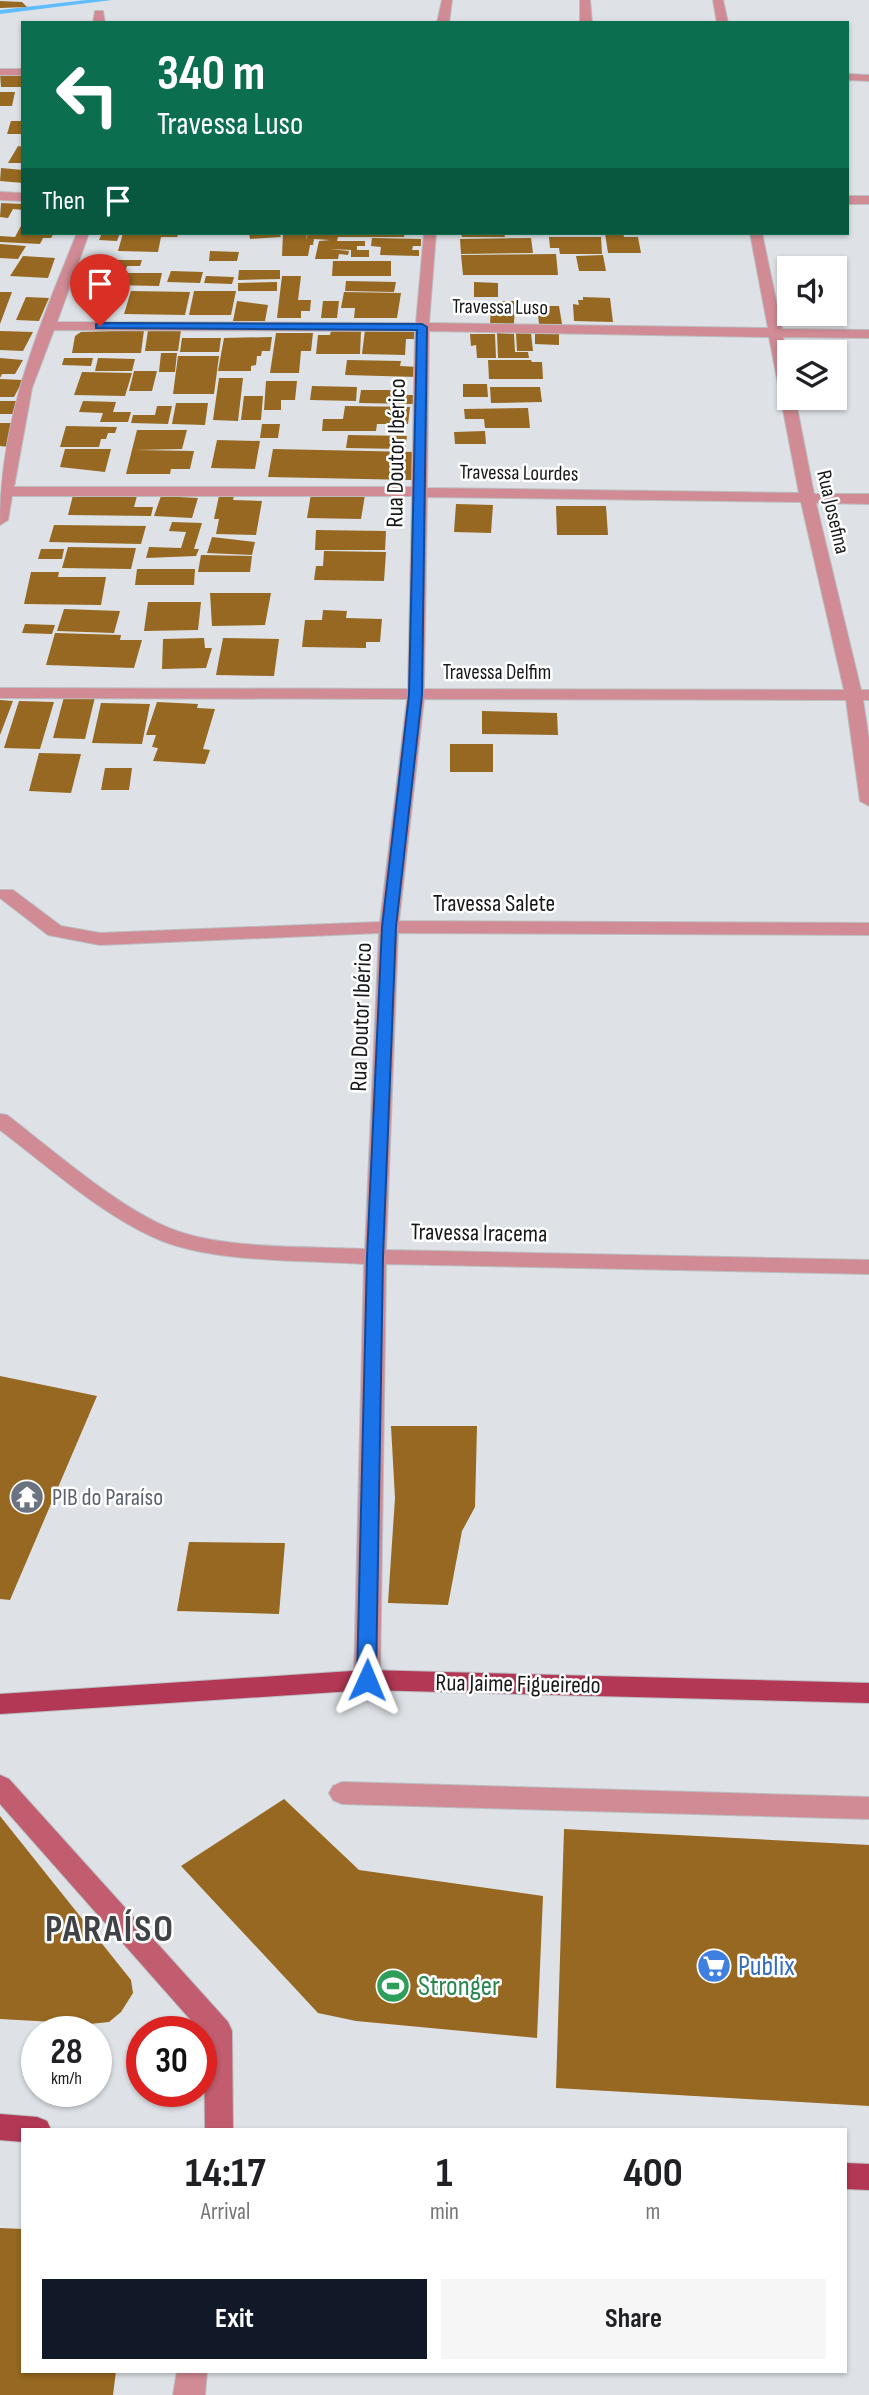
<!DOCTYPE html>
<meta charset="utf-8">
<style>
:root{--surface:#fff;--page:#f6f6f6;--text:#202124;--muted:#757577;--accent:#111827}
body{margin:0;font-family:"Sofia Sans Condensed",sans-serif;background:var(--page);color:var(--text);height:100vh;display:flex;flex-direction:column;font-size:26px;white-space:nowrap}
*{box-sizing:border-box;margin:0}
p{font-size:23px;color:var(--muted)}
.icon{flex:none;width:38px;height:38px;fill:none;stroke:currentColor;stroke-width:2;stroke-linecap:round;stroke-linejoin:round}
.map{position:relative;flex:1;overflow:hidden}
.panel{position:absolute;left:21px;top:2128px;width:826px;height:245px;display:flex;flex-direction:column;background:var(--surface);border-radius:0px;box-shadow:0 2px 5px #0004}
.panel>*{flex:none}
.banner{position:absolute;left:21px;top:21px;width:828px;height:214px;border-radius:0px;box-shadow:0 2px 5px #0004;background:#0b6e4f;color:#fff;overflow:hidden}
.tools{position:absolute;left:777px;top:256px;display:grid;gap:14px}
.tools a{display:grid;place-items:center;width:70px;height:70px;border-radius:0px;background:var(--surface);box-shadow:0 2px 5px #0004;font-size:35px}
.speed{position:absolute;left:21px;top:2016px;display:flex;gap:14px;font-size:35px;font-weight:700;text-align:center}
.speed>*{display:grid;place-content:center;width:91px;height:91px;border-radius:50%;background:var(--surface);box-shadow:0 2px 5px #0004;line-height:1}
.speed small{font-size:18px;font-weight:400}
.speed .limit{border:10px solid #d22;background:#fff;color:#111}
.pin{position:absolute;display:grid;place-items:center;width:60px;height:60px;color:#fff;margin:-72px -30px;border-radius:50% 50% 50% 0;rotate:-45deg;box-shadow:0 0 7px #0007}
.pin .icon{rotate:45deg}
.me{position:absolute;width:77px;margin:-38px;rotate:1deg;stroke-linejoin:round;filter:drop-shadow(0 0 5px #0008)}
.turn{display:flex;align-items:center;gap:24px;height:147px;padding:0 21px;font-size:32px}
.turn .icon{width:91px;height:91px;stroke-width:2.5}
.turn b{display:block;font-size:49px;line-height:60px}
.then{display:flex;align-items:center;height:66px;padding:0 21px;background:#0003;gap:14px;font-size:26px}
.eta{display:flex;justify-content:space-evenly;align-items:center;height:119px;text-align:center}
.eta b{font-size:42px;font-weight:700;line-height:49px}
.button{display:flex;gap:14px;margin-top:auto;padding:14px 21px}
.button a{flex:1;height:80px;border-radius:0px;background:var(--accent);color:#fff;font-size:28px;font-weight:700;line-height:80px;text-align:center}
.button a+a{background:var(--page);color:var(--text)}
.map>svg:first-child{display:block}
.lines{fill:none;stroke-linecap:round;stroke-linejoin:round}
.stream{fill:#5fbcfd;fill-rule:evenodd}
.building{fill:#966821}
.minor-casing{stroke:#babec1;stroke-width:2}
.secondary-casing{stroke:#babec1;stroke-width:2}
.primary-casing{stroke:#babec1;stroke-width:2}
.minor{fill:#d08b94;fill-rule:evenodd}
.secondary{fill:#c15d6f;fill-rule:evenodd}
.primary{fill:#b33855;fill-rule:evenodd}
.route{fill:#1a73e8;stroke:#114b97;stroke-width:2}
.labels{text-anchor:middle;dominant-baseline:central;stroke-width:5;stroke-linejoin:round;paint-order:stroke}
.far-street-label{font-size:21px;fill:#17181a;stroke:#fff}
.street-label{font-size:24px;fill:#17181a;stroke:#fff}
.worship-label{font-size:24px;fill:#5b616d;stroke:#fff;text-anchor:start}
.near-shop-label{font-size:28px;fill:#366cbe;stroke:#fff;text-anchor:start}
.near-leisure-label{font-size:28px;fill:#27864d;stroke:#fff;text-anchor:start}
.near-district-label{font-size:38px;font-weight:bold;letter-spacing:2px;fill:#404246;stroke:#fff}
</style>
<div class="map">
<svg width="869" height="2395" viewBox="0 0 869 2395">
<rect width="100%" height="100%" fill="#dee2e6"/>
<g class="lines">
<!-- stream -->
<polygon class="stream" points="86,0 112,0 0,14 0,10"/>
</g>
<!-- building -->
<g class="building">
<polygon points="0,1 22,2 27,7 0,8"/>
<polygon points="0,73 23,73 23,87 1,87"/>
<polygon points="0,92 15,92 12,106 0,106"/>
<polygon points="11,121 23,121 23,134 7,134"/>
<polygon points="18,146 23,147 23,163 8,163"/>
<polygon points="1,168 23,170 23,183 0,181"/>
<polygon points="1,203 23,204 23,210 13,209 8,218 0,217"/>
<polygon points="23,222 23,233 54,233 51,238 43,238 40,244 0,242 0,236 15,237"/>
<polygon points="102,233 120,233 117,241 99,240"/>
<polygon points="123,233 169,233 178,235 177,237 161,237 158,252 118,251"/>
<polygon points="249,233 279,233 281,237 250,239"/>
<polygon points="283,233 307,233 306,240 308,233 405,233 404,237 338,237 337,241 365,241 365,246 357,246 357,250 369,250 369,257 351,257 351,250 329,249 349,251 348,255 339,254 338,259 315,259 319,241 330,240 314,239 313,245 310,245 308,256 282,256"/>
<polygon points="461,233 504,233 505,237 462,237"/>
<polygon points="605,233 623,233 624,237 638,237 641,253 608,253"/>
<polygon points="549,237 601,237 602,254 560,254 559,248 550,248"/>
<polygon points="372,238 421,239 421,246 413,246 412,250 419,250 419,256 380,255 381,247 371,246"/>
<polygon points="531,238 533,253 461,254 460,239"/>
<polygon points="0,244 26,246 18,259 0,258"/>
<polygon points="210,251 239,252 237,261 209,261"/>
<polygon points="556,254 558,275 463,275 461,255"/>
<polygon points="603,255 606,271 579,271 576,256"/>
<polygon points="23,256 55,258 48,278 10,276"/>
<polygon points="95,260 142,260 140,266 127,266 125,272 91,272"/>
<polygon points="333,261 391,261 391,276 332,276"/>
<polygon points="239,270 280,270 280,279 238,280"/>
<polygon points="171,271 203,272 200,283 167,282"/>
<polygon points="128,273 162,273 159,286 111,285 114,275"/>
<polygon points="206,276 234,277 232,284 204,283"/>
<polygon points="282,276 301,276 298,300 311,300 310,311 301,311 301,318 277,318"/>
<polygon points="346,281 396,282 394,292 345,291"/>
<polygon points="277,282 277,291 238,291 238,283"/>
<polygon points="474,282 498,283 498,297 474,297"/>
<polygon points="131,291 190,292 185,315 124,314"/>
<polygon points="194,291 236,291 231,315 189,315"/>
<polygon points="0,292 12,292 0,324"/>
<polygon points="344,292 401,293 397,318 354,318 355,308 341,308"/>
<polygon points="26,297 49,298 39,321 16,320"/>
<polygon points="583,297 610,298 613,322 574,321 573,304 579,305 578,300 583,300"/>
<polygon points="237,301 268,305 265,321 233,321"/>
<polygon points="323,301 339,301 337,318 321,318"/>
<polygon points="502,301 515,301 514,324 490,324 491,305 501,305"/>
<polygon points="537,306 559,306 562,324 539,324"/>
<polygon points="144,330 141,353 72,353 75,336 81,332"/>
<polygon points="148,330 181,330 178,351 145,351"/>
<polygon points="365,330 416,331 415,339 406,339 405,355 362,354"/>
<polygon points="0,331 33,332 23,351 0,350"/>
<polygon points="331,331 361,331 360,354 316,354 318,335 330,335"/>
<polygon points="276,333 313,333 311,351 301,351 299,373 270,373"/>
<polygon points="497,333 514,334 515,352 528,352 529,358 498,358"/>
<polygon points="516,333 531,333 533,351 517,351"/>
<polygon points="470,334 495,334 496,358 477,358 476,345 471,346"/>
<polygon points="535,334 559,334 559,345 535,344"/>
<polygon points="272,337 270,351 262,351 261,356 257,356 256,365 251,366 251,371 218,371 224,338"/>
<polygon points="182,338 221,338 219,352 180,352"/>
<polygon points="161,353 177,353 175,372 159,372"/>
<polygon points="178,356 219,356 214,394 173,394"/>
<polygon points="0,358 23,360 15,374 2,374 0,378"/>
<polygon points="64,358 93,358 91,366 62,365"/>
<polygon points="98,358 135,359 132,371 95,371"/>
<polygon points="347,360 401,361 400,366 419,367 418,377 345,375"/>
<polygon points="488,360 531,360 532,362 542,362 543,379 489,379"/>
<polygon points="134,371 157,371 152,391 129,391"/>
<polygon points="82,372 132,373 125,396 74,395"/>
<polygon points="219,378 243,378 238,421 213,420"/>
<polygon points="0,379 23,380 14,397 0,397"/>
<polygon points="266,381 297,381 295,400 281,400 281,410 264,410"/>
<polygon points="463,384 487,384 488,397 463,397"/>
<polygon points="312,386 357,387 356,401 310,400"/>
<polygon points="490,387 540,387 542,402 491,403"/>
<polygon points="361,390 398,390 397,395 414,395 413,404 359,403"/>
<polygon points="244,396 263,396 261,420 241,420"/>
<polygon points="0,401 17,401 13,414 0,414"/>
<polygon points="83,401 116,402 113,412 131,412 128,422 100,422 103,413 79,412"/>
<polygon points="176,403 208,403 205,425 172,424"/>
<polygon points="157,406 172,406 168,424 131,423 133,415 155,415"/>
<polygon points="345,406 410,407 408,424 377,424 376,431 322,431 323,419 343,419"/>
<polygon points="528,408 530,428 485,428 484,419 465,419 464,409"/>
<polygon points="0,423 15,423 10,447 0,446"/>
<polygon points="262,424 280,424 278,438 260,438"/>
<polygon points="66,426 117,427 115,433 108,433 106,439 101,439 99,447 60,447"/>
<polygon points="137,430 187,430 182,449 135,450 194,451 190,469 171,469 170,474 126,474"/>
<polygon points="485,431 486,444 455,444 454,432"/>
<polygon points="348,435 407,436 405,449 346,448"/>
<polygon points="217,440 260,441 255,469 211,468"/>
<polygon points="65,449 111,449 105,472 60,467"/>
<polygon points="273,449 415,452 412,480 268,477"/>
<polygon points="311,494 365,495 361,519 307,518"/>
<polygon points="73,495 137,496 134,507 153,507 151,516 68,515"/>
<polygon points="161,496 198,498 192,518 154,516"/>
<polygon points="219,496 234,496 233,500 262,501 256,535 216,534 219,519 214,519"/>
<polygon points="456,504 493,505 491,533 454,532"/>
<polygon points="556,506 606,506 608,535 557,535"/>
<polygon points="172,522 202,523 194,549 199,549 196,556 146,558 149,547 181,548 186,532 169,531"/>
<polygon points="54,525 146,526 141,544 49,542"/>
<polygon points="316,530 386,531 385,550 315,550"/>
<polygon points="212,537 255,542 252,555 207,553"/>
<polygon points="68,547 136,548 131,569 62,568"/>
<polygon points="41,549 64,549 62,559 38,559"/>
<polygon points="324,551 386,552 384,581 314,580 316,566 323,566"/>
<polygon points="201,555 252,556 250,572 198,572"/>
<polygon points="137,569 195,569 194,585 135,585"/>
<polygon points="31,572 59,572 58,577 106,577 101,605 24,604"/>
<polygon points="210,593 271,593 265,625 212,626"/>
<polygon points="148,602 201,602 198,630 144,631"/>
<polygon points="64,609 120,611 114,633 57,631"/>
<polygon points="323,610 347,611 346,618 382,619 380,642 366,642 366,648 302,647 305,620 322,620"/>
<polygon points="25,624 55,625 52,634 22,633"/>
<polygon points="55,633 121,635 120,640 142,640 134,668 46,665"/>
<polygon points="204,638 205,648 212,648 206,668 162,669 163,639"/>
<polygon points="223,638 279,639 274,676 216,675"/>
<polygon points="64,697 95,697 85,739 53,738"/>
<polygon points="0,700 13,701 0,735"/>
<polygon points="19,701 54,702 40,749 4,748"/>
<polygon points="157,702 198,704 197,708 215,709 203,749 210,750 205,764 153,761 158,748 152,747 156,735 146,735"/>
<polygon points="101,703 150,704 142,744 92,743"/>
<polygon points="482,711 557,713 558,735 482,734"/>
<rect x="450" y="744" width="43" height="28"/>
<polygon points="39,753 81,754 71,793 29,791"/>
<polygon points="105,768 132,768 129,790 101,790"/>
<polygon points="0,1376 97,1396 10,1600 0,1599"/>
<polygon points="391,1426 477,1426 475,1507 462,1531 448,1605 388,1603 395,1498"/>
<polygon points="189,1542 285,1543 279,1614 177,1611"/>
<polygon points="284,1799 359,1870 543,1896 537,2038 356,2021 318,2013 181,1866"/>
<polygon points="0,1816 131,1980 133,1993 121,2012 109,2022 90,2024 0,2019"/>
<polygon points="564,1829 869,1845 869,2106 556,2088"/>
<polygon points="0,2228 23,2229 23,2371 116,2371 113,2395 0,2395"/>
</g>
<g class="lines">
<!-- minor casing -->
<g class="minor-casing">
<g id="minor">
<polygon points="442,0 452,0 449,23 437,23"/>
<polygon points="580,0 590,0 592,23 580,23"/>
<polygon points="713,0 723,0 728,23 717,23"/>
<polygon points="95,11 103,11 105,23 93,23"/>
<rect x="0" y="69" width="23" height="6"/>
<polygon points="847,74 869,75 869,81 847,80"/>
<polygon points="0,192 23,193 23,201 0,200"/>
<rect x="847" y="196" width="22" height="8"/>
<path d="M77,233h12l-32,89 359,1 8,-90h12l-7,90 339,5 -18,-95h12l20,96 87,1v8l-86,-1 6,30v30h6l19,97h55v10l-53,-1 45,187h8v10h-6l6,40v66l-9,-5 -14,-101 -422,-1 -25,222 470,2v12l-471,-2 -12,317 483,10v14l-483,-10 -6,416 -4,7 -9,3 -9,-3 -4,-7 10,-416c-61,-4 -157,-1 -211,-27 -56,-26 -104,-70 -153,-107v-16l7,1c47,36 109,91 162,113 53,22 137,18 196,21l14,-316 -279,12 -52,-10 -48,-37v-8h13l48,36 39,7 280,-11 27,-223 -407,-1v-10l408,1 4,-193h-400l-4,24 -8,5c0,-108 38,-195 77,-292zM54,330l361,1 -3,156h-398l18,-99zM429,331l340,6 30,156 -372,-5zM427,497l374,5 43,188 -420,-1z"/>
<polygon points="342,1782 869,1797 869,1819 342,1804 333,1800 329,1793 333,1786"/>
<polygon points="177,2371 207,2371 205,2395 173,2395"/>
</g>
</g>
<!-- secondary casing -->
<g class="secondary-casing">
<polygon id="secondary" points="0,1775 9,1779 228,2022 232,2031 233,2130 205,2130 204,2035 0,1804"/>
</g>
<!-- primary casing -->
<g class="primary-casing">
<g id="primary">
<polygon points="367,1670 869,1683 869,1703 367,1690 0,1714 0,1694"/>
<polygon points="0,2114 37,2117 47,2121 51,2130 23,2130 23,2142 0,2140"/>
<polygon points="845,2163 869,2164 869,2190 845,2189"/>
</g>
</g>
<!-- minor -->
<use href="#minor" class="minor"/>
<!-- secondary -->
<use href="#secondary" class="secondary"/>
<!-- primary -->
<use href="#primary" class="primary"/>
</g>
<!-- route -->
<polygon class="route" points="100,323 422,324 427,327 422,695 396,927 383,1257 376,1680 374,1685 367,1687 360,1685 357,1680 367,1257 382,927 409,695 417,330 96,328 96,324"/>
<!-- icons -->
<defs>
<g id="temple-disc" transform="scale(1.75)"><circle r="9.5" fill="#6b7280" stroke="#fff"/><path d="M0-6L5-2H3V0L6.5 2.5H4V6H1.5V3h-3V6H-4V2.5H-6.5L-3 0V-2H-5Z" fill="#fff"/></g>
<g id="supermarket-disc" transform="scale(1.75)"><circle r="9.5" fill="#3f7fe0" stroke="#fff"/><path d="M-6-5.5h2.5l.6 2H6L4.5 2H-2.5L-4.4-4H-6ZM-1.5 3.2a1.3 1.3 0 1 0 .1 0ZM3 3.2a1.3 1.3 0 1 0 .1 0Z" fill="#fff"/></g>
<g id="stadium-disc" transform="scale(1.75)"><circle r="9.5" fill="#2e9e5b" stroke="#fff"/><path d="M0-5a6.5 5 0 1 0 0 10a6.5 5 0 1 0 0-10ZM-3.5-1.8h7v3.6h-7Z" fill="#fff"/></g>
</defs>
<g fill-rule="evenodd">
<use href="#temple-disc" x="27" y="1497"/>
<use href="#supermarket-disc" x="714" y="1966"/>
<use href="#stadium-disc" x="393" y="1986"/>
</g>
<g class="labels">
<!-- far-street labels -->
<g class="far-street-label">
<text transform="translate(500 307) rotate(1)">Travessa Luso</text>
<text transform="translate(519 473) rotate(1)">Travessa Lourdes</text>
<text transform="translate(833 512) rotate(77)">Rua Josefina</text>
<text x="497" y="672">Travessa Delfim</text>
</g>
<!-- street labels -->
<g class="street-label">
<text transform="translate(396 453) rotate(-89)">Rua Doutor Ibérico</text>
<text x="494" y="903">Travessa Salete</text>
<text transform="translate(361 1017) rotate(-88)">Rua Doutor Ibérico</text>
<text transform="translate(479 1233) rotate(1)">Travessa Iracema</text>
<text transform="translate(518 1684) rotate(1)">Rua Jaime Figueiredo</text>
</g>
<!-- worship labels -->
<g class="worship-label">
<text x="52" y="1497">PIB do Paraíso</text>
</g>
<!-- near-shop labels -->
<g class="near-shop-label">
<text x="738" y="1966">Publix</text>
</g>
<!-- near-leisure labels -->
<g class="near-leisure-label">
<text x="418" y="1986">Stronger</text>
</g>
<!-- near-district labels -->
<g class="near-district-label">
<text x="110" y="1929">PARAÍSO</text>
</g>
</g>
</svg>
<div class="tools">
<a><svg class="icon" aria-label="sound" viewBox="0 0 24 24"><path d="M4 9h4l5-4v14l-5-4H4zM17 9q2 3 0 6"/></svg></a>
<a><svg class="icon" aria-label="layers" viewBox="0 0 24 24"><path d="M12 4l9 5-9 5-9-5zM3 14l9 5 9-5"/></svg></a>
</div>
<div class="speed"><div>28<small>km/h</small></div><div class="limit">30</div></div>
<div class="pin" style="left:100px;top:326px;background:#d93025"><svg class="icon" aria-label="arrive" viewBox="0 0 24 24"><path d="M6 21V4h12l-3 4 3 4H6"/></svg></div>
<svg class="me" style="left:367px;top:1680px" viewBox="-20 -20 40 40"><path d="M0-17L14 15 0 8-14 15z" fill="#1a73e8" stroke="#fff" stroke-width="4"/></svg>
<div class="banner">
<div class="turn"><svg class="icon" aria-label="left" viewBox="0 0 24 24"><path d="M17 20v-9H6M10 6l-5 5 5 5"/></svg><div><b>340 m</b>Travessa Luso</div></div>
<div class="then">Then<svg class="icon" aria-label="arrive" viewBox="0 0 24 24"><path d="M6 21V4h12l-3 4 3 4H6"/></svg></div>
</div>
<section class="panel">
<div class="eta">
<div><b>14:17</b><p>Arrival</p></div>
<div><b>1</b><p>min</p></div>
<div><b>400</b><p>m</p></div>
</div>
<div class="button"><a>Exit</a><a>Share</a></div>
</section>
</div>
